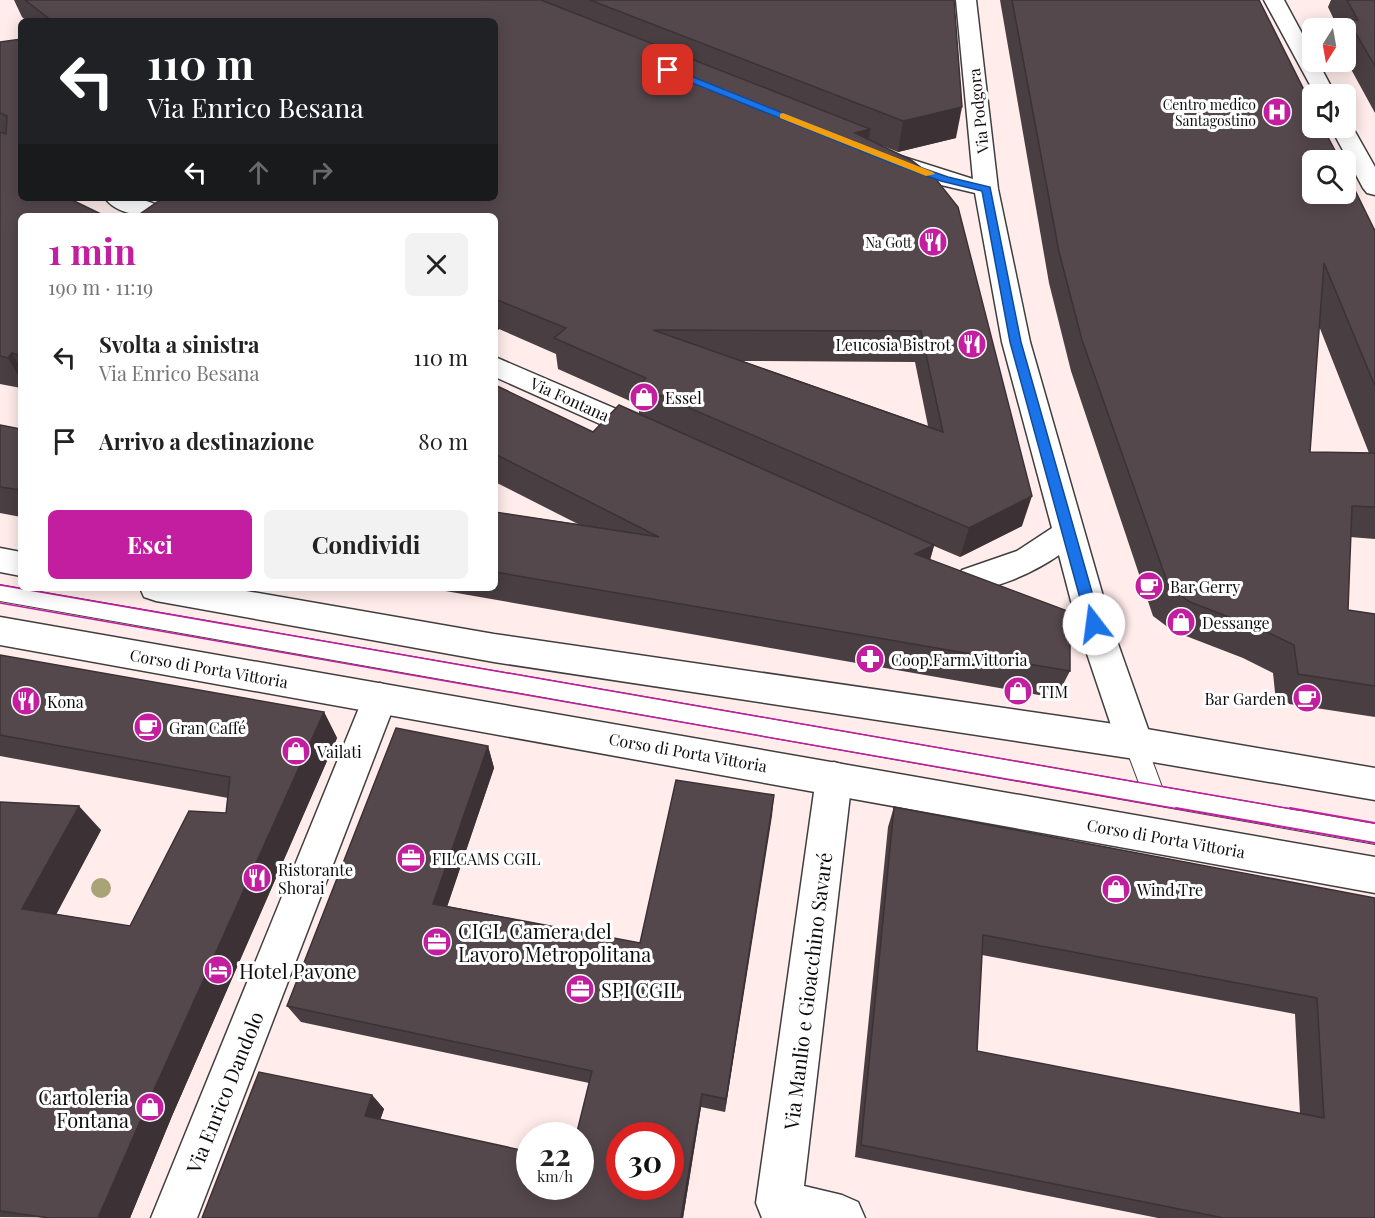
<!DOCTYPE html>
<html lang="it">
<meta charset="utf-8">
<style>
:root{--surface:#fff;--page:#f2f2f2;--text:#222;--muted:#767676;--accent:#c31da0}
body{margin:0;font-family:"Playfair Display",serif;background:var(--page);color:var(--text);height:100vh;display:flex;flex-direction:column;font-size:22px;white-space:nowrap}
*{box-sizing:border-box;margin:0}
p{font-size:20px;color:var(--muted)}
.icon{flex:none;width:33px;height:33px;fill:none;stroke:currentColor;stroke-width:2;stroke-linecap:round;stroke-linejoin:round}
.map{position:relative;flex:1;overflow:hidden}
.details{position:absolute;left:18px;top:213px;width:480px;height:378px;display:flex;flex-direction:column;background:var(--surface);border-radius:9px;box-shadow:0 3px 15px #0003}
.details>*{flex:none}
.hud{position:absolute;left:18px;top:18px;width:480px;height:183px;border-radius:9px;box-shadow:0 3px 15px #0003;background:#202124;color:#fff;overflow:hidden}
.needle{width:39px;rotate:191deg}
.tools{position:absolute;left:1302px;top:18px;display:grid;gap:12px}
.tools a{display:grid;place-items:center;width:54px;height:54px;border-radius:9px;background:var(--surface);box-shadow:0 3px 15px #0003;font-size:30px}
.speed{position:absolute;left:516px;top:1122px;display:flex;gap:12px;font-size:30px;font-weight:700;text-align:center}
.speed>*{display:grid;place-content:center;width:78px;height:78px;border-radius:50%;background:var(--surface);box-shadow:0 3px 15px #0003;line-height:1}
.speed small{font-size:15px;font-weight:400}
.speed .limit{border:9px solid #d22;background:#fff;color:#111}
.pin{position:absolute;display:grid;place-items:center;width:51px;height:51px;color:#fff;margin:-26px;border-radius:12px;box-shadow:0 3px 9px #0006}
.me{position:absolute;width:66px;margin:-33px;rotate:345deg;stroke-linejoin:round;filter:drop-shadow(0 0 4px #0008)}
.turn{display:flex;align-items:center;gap:21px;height:126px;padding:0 30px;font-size:27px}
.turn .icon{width:78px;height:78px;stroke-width:2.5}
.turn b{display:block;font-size:42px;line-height:51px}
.lanes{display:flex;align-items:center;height:57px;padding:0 30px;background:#0003;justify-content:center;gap:30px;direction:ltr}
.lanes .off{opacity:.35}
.round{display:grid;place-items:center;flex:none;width:63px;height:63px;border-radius:9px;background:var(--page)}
.summary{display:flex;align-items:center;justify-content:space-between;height:102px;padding:0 30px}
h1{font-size:36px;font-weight:700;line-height:45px;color:var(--accent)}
.primary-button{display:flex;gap:12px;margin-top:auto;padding:12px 30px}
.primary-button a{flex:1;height:69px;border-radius:9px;background:var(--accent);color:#fff;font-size:24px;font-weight:700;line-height:69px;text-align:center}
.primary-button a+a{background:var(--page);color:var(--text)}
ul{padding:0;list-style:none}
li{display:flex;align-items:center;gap:18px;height:84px;padding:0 30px}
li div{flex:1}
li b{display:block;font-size:22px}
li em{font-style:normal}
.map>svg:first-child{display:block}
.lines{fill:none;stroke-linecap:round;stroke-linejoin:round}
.service-casing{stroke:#3f3f3f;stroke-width:2}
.minor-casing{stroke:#3f3f3f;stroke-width:3}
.tertiary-casing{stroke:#3f3f3f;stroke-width:3}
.service{fill:#fff;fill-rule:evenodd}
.minor{fill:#fff;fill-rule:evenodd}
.tertiary{fill:#fff;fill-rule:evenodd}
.tram-far1{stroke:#c31da0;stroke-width:1.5}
.tram{stroke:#c31da0;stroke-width:2}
.tree{fill:#a9a378}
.wall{fill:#493e42;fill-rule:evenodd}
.shaded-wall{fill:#3c3236}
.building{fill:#55484d;stroke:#3c3236;stroke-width:1.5;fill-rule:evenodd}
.route{fill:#1a73e8;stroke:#114b97;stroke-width:1.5}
.slow{fill:#f59e0b}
.labels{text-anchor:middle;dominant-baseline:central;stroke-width:6;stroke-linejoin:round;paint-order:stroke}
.far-poi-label{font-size:14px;fill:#0c0c0c;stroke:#fff;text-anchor:end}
.street-label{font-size:16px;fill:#0c0c0c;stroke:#fff}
.poi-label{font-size:16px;fill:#0c0c0c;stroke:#fff;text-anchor:start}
.near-poi-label{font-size:20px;fill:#0c0c0c;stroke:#fff;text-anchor:start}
.near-street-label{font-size:20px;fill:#0c0c0c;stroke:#fff}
</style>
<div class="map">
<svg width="1375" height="1218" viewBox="0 0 1375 1218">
<rect width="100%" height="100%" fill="#ffeceb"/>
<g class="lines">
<!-- service casing -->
<g class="service-casing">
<polygon id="service" points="0,585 1139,783 1124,743 1127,736 1135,734 1143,736 1162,787 1375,824 1375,844 0,601"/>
</g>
<!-- minor casing -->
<g class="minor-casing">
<g id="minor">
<path d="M956,0h20l22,189 32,153 81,282 42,119 -5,11 -13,5 -13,-5 -5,-11 -40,-119 -18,-69c-21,15 -73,41 -97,33l-5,-9 5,-9 55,-19 35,-23 -50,-186 -27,-149 -38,-9 -57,-20 -4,-5 4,-5 8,-2 85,27z"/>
<polygon points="1264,0 1284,0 1312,52 1312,62 1318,62 1335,94 1315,94"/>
<polygon points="1346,122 1353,128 1375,167 1375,195 1367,193 1363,188 1331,128 1346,128"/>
<path d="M105,198c21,0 52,-1 65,18 -21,0 -52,1 -65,-18z"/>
<polygon points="495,357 658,427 663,434 658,441 648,444 638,441 495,377"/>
<polygon points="380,683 392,688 397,698 197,1218 151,1218 363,698 368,688"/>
<polygon points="834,762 847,766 852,778 804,1186 842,1195 858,1202 865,1218 762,1218 756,1203 816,778 821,766"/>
</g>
</g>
<!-- tertiary casing -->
<g class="tertiary-casing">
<g id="tertiary">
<polygon points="0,548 21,552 21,576 0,572"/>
<polygon points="140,588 229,588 494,634 1135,727 1375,768 1375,800 1135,759 494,662 156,601 144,597"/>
<polygon points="0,617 1375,857 1375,893 0,645"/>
</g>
</g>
<!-- service -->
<use href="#service" class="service"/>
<!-- minor -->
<use href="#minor" class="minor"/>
<!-- tertiary -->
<use href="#tertiary" class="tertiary"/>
<!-- tram-far1 -->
<g class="tram-far1">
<polyline points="0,585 1298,810"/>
<polyline points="0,603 1184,810"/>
</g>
<!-- tram -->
<g class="tram">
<polyline points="1176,808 1375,843"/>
<polyline points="1290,808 1375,823"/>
</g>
</g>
<!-- trees -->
<circle class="tree" cx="101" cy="888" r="10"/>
<!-- wall -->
<g class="wall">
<path d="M14,0h940l2,138 -58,14 -15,-6 139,380 -62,31 -26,-11 -4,14 140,111 -14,27 -628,-110h67v-76l83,12 -83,-42v-97l98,47 46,-18v-9l-81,-36 -2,-15 -57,-25 -4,4v-312h-468l-5,-4zM743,361l172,1 13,64z"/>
<path d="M1000,0h259l116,231v308l-25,-2 -2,73 27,4v103l-99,-15 -3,-29 -30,-15 -70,-27 -20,-15 -82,-245 -22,-88zM1319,326l50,127 -59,-1z"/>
<polygon points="1331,0 1375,0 1375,113 1346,60 1346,28 1338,28 1328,7"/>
<polygon points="0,42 21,216 21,388 0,384"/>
<polygon points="0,425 21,429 21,517 0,513"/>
<polygon points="0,655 324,712 337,738 172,1116 130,1218 0,1217 0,802 101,830 56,914 130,926 226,813 228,798 0,756"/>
<polygon points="488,746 494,768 447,906 640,943 774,795 725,1112 701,1107 683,1218 202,1218 372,1095 384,1109 380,1120 580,1186 589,1083 301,1022 287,1006"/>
<path d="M894,807l481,91v320h-217l-303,-61 33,-330zM982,955l313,59 5,100 -323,-63z"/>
</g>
<!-- shaded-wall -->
<g class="shaded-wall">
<polygon points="962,107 956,138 898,152 903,121"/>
<polygon points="870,129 866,160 855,133"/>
<polygon points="495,306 499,329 495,333"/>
<polygon points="12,353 21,368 21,380 8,358"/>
<polygon points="1032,496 1022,526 960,557 969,528"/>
<polygon points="934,545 926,574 915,554"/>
<polygon points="324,712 337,738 172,1116 130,1218 98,1218 149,1101"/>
<polygon points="488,746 494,768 442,922 433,904"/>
<polygon points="774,795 772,816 725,1112 726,1099"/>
<polygon points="79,806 101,830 48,930 22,909"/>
<polygon points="702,1094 701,1107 683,1218 681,1218"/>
<polygon points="372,1095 384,1109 377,1129 365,1116"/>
</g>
<!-- building -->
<g class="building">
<path d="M25,0h516l329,129 -15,4 56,27 24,18 23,29 74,289 -63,32 -331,-142 8,-8 -92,-40 12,-10 -71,-29v-83h-358l26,-18h332v-177h-443zM653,330l268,1 22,101z"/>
<polygon points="590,0 954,0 962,107 903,121"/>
<polygon points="1012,0 1259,0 1312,106 1312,128 1323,128 1340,160 1312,160 1312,194 1346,194 1346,172 1375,231 1375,386 1324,263 1310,452 1375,453 1375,507 1352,506 1348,610 1375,614 1375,686 1298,674 1294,645 1263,630 1190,602 1169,587 1082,340 1059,252"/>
<polygon points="1347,0 1375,0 1375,66 1348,20 1358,20"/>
<polygon points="21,39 21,198 68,198 105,216 21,216 21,356 12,353 8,358 0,356 0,132 6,134 7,116 0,113 0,42"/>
<polygon points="495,385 593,432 619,405 934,545 915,554 1070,612 1070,671 495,572 495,512 659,537 495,454"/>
<polygon points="0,425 21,429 21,490 0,487"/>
<polygon points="0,655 324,712 149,1101 98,1218 49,1218 0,1211 0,802 79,806 22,909 130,926 189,811 226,813 230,777 0,735"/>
<path d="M396,728l92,18 -55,158 207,39 36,-163 98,15 -48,304 -24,-5 -21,124h-479l57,-146 113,23 -7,21 165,36v34h50v-50h-4l16,-65 -305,-65zM620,1136h50v50h-50z"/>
<path d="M894,807l481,91v320h-151l-363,-73zM983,935l334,63 7,120 -347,-67z"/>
</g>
<!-- route -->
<polygon class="route" points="668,67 902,161 948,177 990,187 1021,342 1101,624 1099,628 1094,629 1087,624 1010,342 982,191 941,181 896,165 665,72 664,70"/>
<!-- slow -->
<polygon class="slow" points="783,113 933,172 935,174 926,176 780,118 780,114"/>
<!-- icons -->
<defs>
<g id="hospital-disc" transform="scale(1.5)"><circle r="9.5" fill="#c31da0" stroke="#fff"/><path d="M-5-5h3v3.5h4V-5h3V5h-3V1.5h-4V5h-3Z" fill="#fff"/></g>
<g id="restaurant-disc" transform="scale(1.5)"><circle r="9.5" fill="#c31da0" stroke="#fff"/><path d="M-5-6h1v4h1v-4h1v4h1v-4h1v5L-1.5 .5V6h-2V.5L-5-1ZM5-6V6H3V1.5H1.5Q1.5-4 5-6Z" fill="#fff"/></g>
<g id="shop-disc" transform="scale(1.5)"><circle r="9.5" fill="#c31da0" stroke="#fff"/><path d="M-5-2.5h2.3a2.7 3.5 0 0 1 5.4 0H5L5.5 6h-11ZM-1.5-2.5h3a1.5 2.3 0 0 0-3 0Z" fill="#fff"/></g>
<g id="cafe-disc" transform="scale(1.5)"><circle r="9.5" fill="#c31da0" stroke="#fff"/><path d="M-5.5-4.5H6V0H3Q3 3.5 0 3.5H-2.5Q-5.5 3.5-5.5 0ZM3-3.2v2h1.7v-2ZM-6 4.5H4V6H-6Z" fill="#fff"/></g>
<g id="pharmacy-disc" transform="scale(1.5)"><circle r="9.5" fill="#c31da0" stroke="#fff"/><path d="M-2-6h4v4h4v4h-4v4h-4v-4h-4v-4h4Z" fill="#fff"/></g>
<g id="office-disc" transform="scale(1.5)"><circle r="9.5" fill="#c31da0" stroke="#fff"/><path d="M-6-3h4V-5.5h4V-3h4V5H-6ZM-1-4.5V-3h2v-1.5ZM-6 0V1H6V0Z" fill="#fff"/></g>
<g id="hotel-disc" transform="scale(1.5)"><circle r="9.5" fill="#c31da0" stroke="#fff"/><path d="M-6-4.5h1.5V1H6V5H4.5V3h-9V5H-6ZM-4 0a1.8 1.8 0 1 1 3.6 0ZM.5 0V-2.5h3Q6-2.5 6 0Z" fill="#fff"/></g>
</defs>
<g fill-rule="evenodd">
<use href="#hospital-disc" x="1277" y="112"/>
<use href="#restaurant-disc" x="933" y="242"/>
<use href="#restaurant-disc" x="972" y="344"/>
<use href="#shop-disc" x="644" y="397"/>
<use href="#cafe-disc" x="1149" y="586"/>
<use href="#shop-disc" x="1181" y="622"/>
<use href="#pharmacy-disc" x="870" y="659"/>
<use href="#shop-disc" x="1018" y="691"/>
<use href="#cafe-disc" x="1307" y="698"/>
<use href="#restaurant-disc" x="26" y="701"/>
<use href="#cafe-disc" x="148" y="727"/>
<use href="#shop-disc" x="296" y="751"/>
<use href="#office-disc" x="411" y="858"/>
<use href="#restaurant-disc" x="257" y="878"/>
<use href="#shop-disc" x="1116" y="889"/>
<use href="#office-disc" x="437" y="942"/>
<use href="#hotel-disc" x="218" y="970"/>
<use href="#office-disc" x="580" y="989"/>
<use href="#shop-disc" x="150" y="1107"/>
</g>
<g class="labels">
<!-- far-poi labels -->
<g class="far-poi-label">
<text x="1256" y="104">Centro medico<tspan x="1256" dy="16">Santagostino</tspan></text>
<text x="912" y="242">Na Gott</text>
</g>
<!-- street labels -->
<g class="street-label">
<text transform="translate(978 111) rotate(-96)">Via Podgora</text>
<text transform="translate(570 399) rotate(24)">Via Fontana</text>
<text transform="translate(209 668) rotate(10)">Corso di Porta Vittoria</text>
<text transform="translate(688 752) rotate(10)">Corso di Porta Vittoria</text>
<text transform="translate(1166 838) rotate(10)">Corso di Porta Vittoria</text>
</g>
<!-- poi labels -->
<g class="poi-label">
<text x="951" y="344" text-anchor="end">Leucosia Bistrot</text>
<text x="665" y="397">Essel</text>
<text x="1170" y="586">Bar Gerry</text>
<text x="1202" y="622">Dessange</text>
<text x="891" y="659">Coop.Farm.Vittoria</text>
<text x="1039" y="691">TIM</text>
<text x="1286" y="698" text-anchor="end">Bar Garden</text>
<text x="47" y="701">Kona</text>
<text x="169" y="727">Gran Caffé</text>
<text x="317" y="751">Vailati</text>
<text x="432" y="858">FILCAMS CGIL</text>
<text x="278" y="869">Ristorante<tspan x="278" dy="18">Shorai</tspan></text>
<text x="1137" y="889">Wind Tre</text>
</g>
<!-- near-poi labels -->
<g class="near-poi-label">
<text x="458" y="930">CIGL Camera del<tspan x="458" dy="23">Lavoro Metropolitana</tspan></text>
<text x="239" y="970">Hotel Pavone</text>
<text x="601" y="989">SPI CGIL</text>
<text x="129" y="1096" text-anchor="end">Cartoleria<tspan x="129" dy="23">Fontana</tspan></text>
</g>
<!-- near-street labels -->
<g class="near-street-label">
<text transform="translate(807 991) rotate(-83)">Via Manlio e Gioacchino Savaré</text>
<text transform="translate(224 1092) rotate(-68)">Via Enrico Dandolo</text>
</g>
</g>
</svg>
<div class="tools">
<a><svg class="needle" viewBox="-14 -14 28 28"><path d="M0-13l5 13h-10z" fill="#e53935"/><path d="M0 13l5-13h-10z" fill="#767676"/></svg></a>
<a><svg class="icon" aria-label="sound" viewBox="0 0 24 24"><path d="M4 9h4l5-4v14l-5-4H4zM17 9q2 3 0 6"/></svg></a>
<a><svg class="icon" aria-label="search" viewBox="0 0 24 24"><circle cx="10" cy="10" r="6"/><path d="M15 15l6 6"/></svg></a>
</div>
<div class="speed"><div>22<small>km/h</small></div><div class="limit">30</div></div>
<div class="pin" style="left:668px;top:70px;background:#d93025"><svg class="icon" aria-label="arrive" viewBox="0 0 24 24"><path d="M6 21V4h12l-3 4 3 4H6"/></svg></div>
<svg class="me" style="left:1094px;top:624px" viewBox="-20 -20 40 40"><circle r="19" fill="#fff"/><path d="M0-13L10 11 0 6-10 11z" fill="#1a73e8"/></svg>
<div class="hud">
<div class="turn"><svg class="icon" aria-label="left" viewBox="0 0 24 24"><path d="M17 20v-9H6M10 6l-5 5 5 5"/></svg><div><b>110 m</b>Via Enrico Besana</div></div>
<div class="lanes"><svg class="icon" aria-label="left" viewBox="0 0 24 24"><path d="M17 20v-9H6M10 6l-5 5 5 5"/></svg><svg class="icon off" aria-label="ahead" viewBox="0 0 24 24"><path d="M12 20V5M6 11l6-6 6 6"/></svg><svg class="icon off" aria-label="right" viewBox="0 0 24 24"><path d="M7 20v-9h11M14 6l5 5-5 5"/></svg></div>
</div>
<section class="details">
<div class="summary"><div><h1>1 min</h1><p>190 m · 11:19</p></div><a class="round"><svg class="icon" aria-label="close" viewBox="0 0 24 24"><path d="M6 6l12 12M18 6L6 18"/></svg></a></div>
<ul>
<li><svg class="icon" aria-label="left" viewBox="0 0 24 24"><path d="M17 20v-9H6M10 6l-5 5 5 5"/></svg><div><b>Svolta a sinistra</b><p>Via Enrico Besana</p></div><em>110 m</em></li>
<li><svg class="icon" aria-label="arrive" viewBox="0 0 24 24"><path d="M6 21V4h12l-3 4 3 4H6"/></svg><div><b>Arrivo a destinazione</b></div><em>80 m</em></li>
</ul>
<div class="primary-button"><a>Esci</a><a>Condividi</a></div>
</section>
</div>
